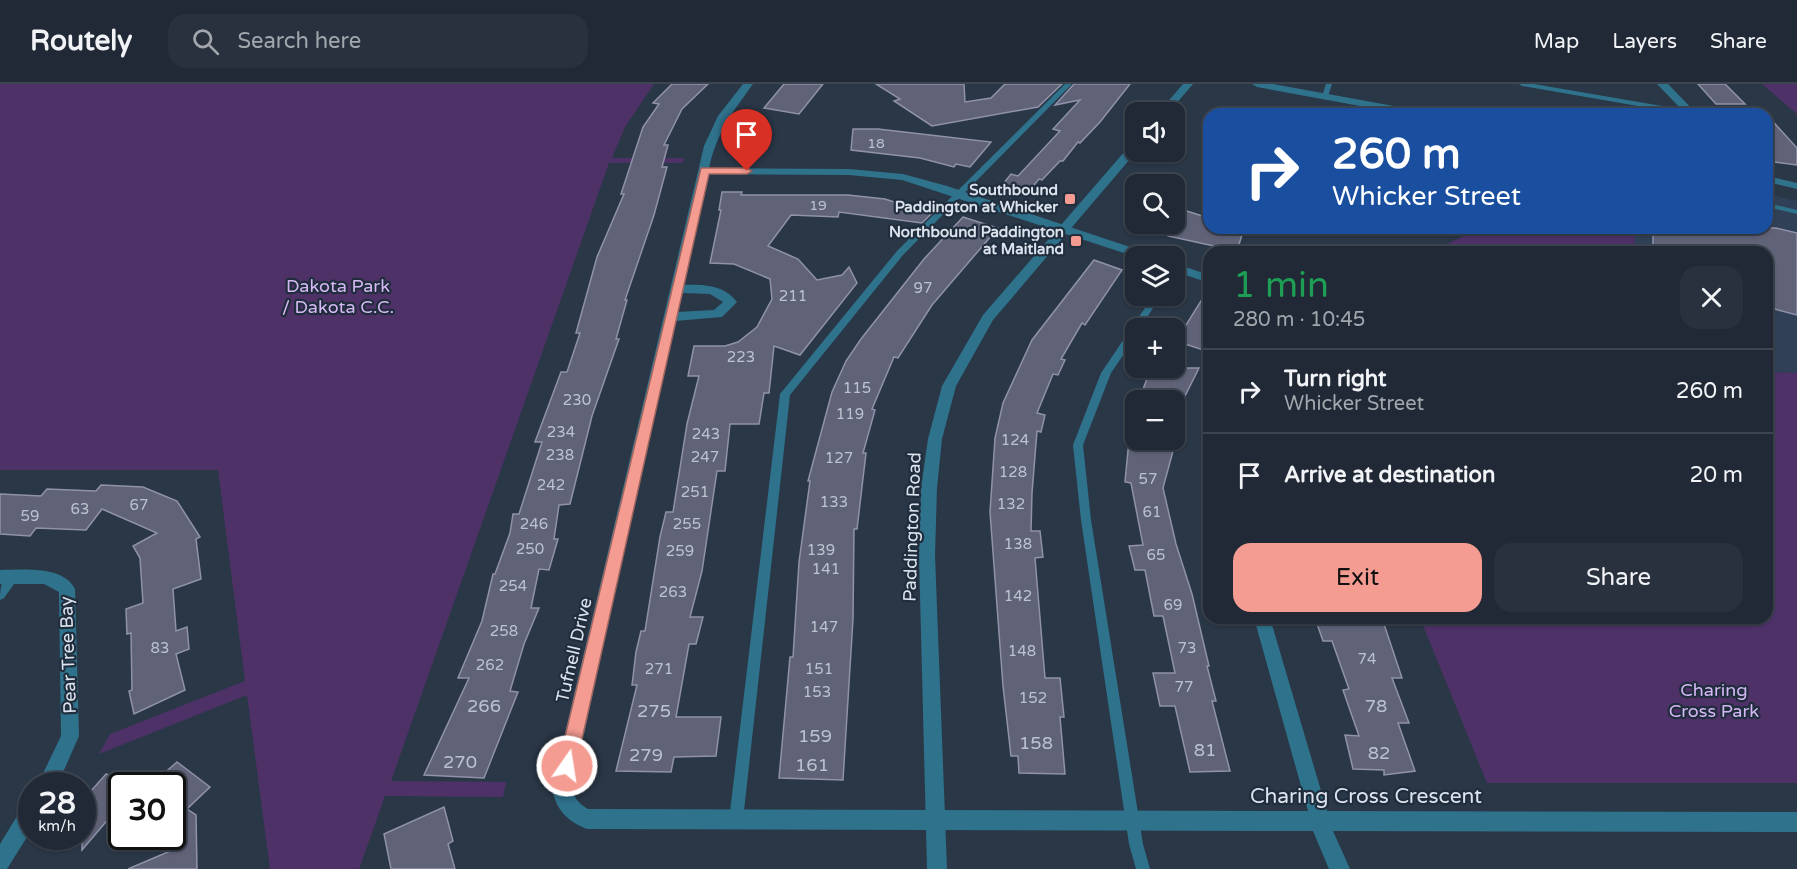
<!DOCTYPE html>
<meta charset="utf-8">
<style>
:root{--surface:#202935;--page:#28313d;--text:#f1f3f6;--muted:#a2a6ad;--line:#3d4550;--accent:#f59c92}
body{margin:0;font-family:"Varela Round",sans-serif;background:var(--page);color:var(--text);height:100vh;display:flex;flex-direction:column;font-size:22px;white-space:nowrap}
*{box-sizing:border-box;margin:0}
p{font-size:20px;color:var(--muted)}
.icon{flex:none;width:33px;height:33px;fill:none;stroke:currentColor;stroke-width:2;stroke-linecap:round;stroke-linejoin:round}
.map{position:relative;flex:1;overflow:hidden}
.drawer{position:absolute;left:1203px;top:162px;width:570px;height:378px;display:flex;flex-direction:column;background:var(--surface);border-radius:18px;box-shadow:0 2px 4px #0004,0 0 0 2px var(--line)}
.drawer>*{flex:none}
.guide{position:absolute;left:1203px;top:24px;width:570px;height:126px;border-radius:18px;box-shadow:0 2px 4px #0004,0 0 0 2px var(--line);background:#1a4fa0;color:#fff;overflow:hidden}
.tools{position:absolute;left:1125px;top:18px;display:grid;gap:12px}
.tools a{display:grid;place-items:center;width:60px;height:60px;border-radius:12px;background:var(--surface);box-shadow:0 2px 4px #0004,0 0 0 2px var(--line);font-size:30px}
.speed{position:absolute;left:18px;top:688px;display:flex;gap:12px;font-size:30px;font-weight:700;text-align:center}
.speed>*{display:grid;place-content:center;width:78px;height:78px;border-radius:50%;background:var(--surface);box-shadow:0 2px 4px #0004,0 0 0 2px var(--line);line-height:1}
.speed small{font-size:15px;font-weight:400}
.speed .limit{border:3px solid #111;border-radius:9px;background:#fff;color:#111}
.pin{position:absolute;display:grid;place-items:center;width:51px;height:51px;color:#fff;margin:-62px -26px;border-radius:50% 50% 50% 0;rotate:-45deg;box-shadow:0 0 6px #0007}
.pin .icon{rotate:45deg}
.me{position:absolute;width:66px;margin:-33px;rotate:13deg;stroke-linejoin:round;filter:drop-shadow(0 0 4px #0008)}
.turn{display:flex;align-items:center;gap:21px;height:126px;padding:0 30px;font-size:27px}
.turn .icon{width:78px;height:78px;stroke-width:2.5}
.turn b{display:block;font-size:42px;line-height:51px}
.round{display:grid;place-items:center;flex:none;width:63px;height:63px;border-radius:18px;background:var(--page)}
.summary{display:flex;align-items:center;justify-content:space-between;height:102px;padding:0 30px}
h1{font-size:36px;font-weight:600;line-height:45px;color:#1e9e55}
.primary-button{display:flex;gap:12px;margin-top:auto;padding:12px 30px}
.primary-button a{flex:1;height:69px;border-radius:18px;background:var(--accent);color:#111;font-size:24px;font-weight:600;line-height:69px;text-align:center}
.primary-button a+a{background:var(--page);color:var(--text)}
ul{padding:0;list-style:none}
li{display:flex;align-items:center;gap:18px;height:84px;padding:0 30px;border-top:2px solid var(--line)}
li div{flex:1}
li b{display:block;font-size:22px}
li em{font-style:normal}
header{display:flex;align-items:center;gap:36px;box-sizing:border-box;height:84px;padding:0 30px;background:var(--surface);border-bottom:2px solid var(--line)}
header strong{font-size:28px}
nav{display:flex;gap:33px;margin-inline-start:auto;font-size:21px}
.search{width:420px;height:54px;background:var(--page);display:flex;align-items:center;gap:15px;box-sizing:border-box;padding:0 21px;border-radius:18px;color:var(--muted);font-size:22px}
.map>svg:first-child{display:block}
.built{fill:#304157}
.green{fill:#4e3267}
.building{fill:#606278;stroke:#9092a9;stroke-width:1.5}
.lines{fill:none;stroke-linecap:round;stroke-linejoin:round}
.service{fill:#2f728c;fill-rule:evenodd}
.minor{fill:#2f728c;fill-rule:evenodd}
.tertiary{fill:#2f728c;fill-rule:evenodd}
.route{fill:#f59c92;stroke:#9f655f;stroke-width:1.5}
.poi-dot{fill:#f59c92;stroke:#202d3d;stroke-width:2}
.labels{text-anchor:middle;dominant-baseline:central;stroke-width:4.5;stroke-linejoin:round;paint-order:stroke}
.far-number-label{font-size:14px;fill:#bcc3d0}
.far-poi-label{font-size:15px;font-weight:bold;fill:#dbe3ee;stroke:#202d3d;text-anchor:end}
.number-label{font-size:15px;fill:#bcc3d0}
.park-label{font-size:18px;fill:#d5b8f3;stroke:#202d3d}
.street-label{font-size:18px;fill:#dbe3ee;stroke:#202d3d}
.near-number-label{font-size:18px;fill:#bcc3d0}
.near-street-label{font-size:21px;fill:#dbe3ee;stroke:#202d3d}
</style>
<header>
<strong>Routely</strong>
<div class="search"><svg class="icon" aria-label="search" viewBox="0 0 24 24"><circle cx="10" cy="10" r="6"/><path d="M15 15l6 6"/></svg>Search here</div>
<nav><a>Map</a><a>Layers</a><a>Share</a></nav>
</header>
<div class="map">
<svg width="1797" height="785" viewBox="0 0 1797 785">
<rect width="100%" height="100%" fill="#2a3747"/>
<!-- built -->
<polygon class="built" points="1767,110 1797,117 1797,289 1767,288 1767,168 1634,168 1635,144 1767,144"/>
<!-- green -->
<g class="green">
<polygon points="0,0 654,0 625,43 612,74 684,74 683,79 609,79 391,697 506,698 503,713 385,712 359,785 270,785 247,611 99,670 110,650 245,597 218,386 0,386"/>
<polygon points="1762,0 1797,0 1797,30"/>
<polygon points="1482,144 1635,144 1634,168 1429,168"/>
<polygon points="1767,288 1797,289 1797,699 1487,699 1420,534 1767,534"/>
</g>
<!-- building -->
<g class="building">
<polygon points="672,0 708,0 682,25 664,61 668,61 662,83 667,83 654,131 625,216 627,216 616,255 619,255 592,332 570,420 559,421 554,455 558,455 549,486 539,485 531,524 539,524 524,560 510,607 518,608 484,694 424,691 469,594 458,594 482,537 493,490 495,490 510,449 513,430 519,430 542,358 535,358 561,288 567,288 580,249 576,249 597,173 624,110 621,110 643,43 659,20 653,19"/>
<polygon points="784,0 823,0 799,30 764,24"/>
<polygon points="876,0 964,0 965,18 991,14 1005,0 1062,0 1038,23 932,42 894,17 900,15"/>
<polygon points="1074,0 1130,0 1100,38 1080,59 1078,58 1063,77 1060,77 1042,96 1039,95 1025,112 999,105 1011,90 1018,92 1060,47 1053,45 1080,16 1055,21"/>
<polygon points="1698,0 1725,0 1745,20 1716,20"/>
<polygon points="1767,31 1797,64 1797,81 1767,77"/>
<polygon points="853,45 878,45 991,58 970,83 956,80 954,83 920,74 851,66"/>
<polygon points="722,108 742,108 741,111 848,111 885,115 931,130 922,139 839,128 838,133 791,131 768,162 798,175 817,196 842,191 849,183 857,199 800,271 774,262 769,309 764,309 759,340 730,340 725,387 717,387 702,487 690,533 703,533 696,560 689,560 676,633 721,633 716,672 674,673 671,688 616,687 637,601 632,601 636,568 641,547 645,547 660,453 666,428 673,428 687,340 699,292 688,292 694,262 725,262 738,258 757,243 772,215 770,195 734,180 710,179 721,126 719,126"/>
<polygon points="1174,123 1209,134 1209,144 1244,144 1237,167 1168,152 1169,144 1174,144"/>
<polygon points="963,133 998,144 932,221 898,274 894,273 872,325 875,326 863,369 866,369 857,445 854,445 853,535 843,696 779,694 790,573 793,573 799,478 810,397 808,397 832,308 846,277 861,255 924,175"/>
<polygon points="1653,144 1776,144 1797,149 1797,231 1767,223 1767,168 1653,168"/>
<polygon points="1094,176 1122,186 1085,241 1082,239 1061,275 1065,276 1058,291 1053,290 1037,329 1045,331 1041,348 1037,347 1032,409 1031,447 1040,447 1043,473 1035,474 1045,594 1060,594 1064,633 1060,633 1065,690 1019,689 1018,672 1011,672 1003,602 990,428 995,354 1003,319 1032,256"/>
<polygon points="1209,204 1209,259 1203,266 1176,257"/>
<polygon points="1151,284 1199,284 1183,316 1139,316"/>
<polygon points="1129,356 1176,356 1163,404 1176,460 1192,510 1209,582 1207,582 1216,617 1212,617 1230,687 1190,688 1175,622 1160,622 1153,589 1175,589 1163,532 1154,532 1145,486 1135,486 1129,462 1143,461 1131,399 1125,398"/>
<polygon points="101,401 143,403 177,417 200,453 196,455 201,495 173,505 176,547 187,543 189,565 176,570 185,606 134,630 129,607 132,606 131,549 127,550 126,525 143,519 140,474 133,462 157,449 102,425 86,446 36,444 30,452 0,450 0,410 41,412 47,405 96,407"/>
<polygon points="1315,534 1382,534 1402,594 1392,594 1409,639 1398,639 1415,687 1384,691 1384,686 1353,685 1345,651 1359,652 1343,606 1349,605 1332,557 1323,557"/>
<polygon points="177,678 210,703 187,725 196,731 197,785 128,785 175,765 172,763 172,702 150,702"/>
<polygon points="106,690 122,695 122,719 82,766 82,717"/>
<polygon points="444,723 453,757 448,760 455,785 391,785 384,750"/>
</g>
<g class="lines">
<!-- service -->
<g class="service">
<polygon points="1065,0 1072,0 903,171 790,311 743,736 741,741 736,743 731,741 729,736 780,310 897,167"/>
<polygon points="1326,0 1332,0 1328,12 1325,14 1322,12"/>
<polygon points="1519,0 1534,0 1691,27 1695,29 1684,30 1522,2"/>
<polygon points="1767,119 1797,126 1797,130 1767,123"/>
<polygon points="1153,212 1161,212 1140,244 1136,244 1136,252 1111,289 1083,361 1091,436 1143,760 1150,785 1136,785 1129,760 1081,436 1073,361 1101,289"/>
<path d="M13,488l4,2 2,3 -15,21 -4,2c0,-12 1,-23 13,-28z"/>
</g>
<!-- minor -->
<g class="minor">
<path d="M743,0h10c-21,29 -36,48 -44,84l140,1 54,5 44,12 201,67 2,3 -14,1 -234,-77 -53,-5 -141,-1 -25,111c21,-1 41,0 54,17l-15,15 -47,4 -103,467c2,10 7,16 16,21l720,2 -54,-193h16l57,193 470,1v20l-464,-1 17,38h-21l-16,-38 -726,-2c-20,-8 -31,-19 -35,-41l152,-642 14,-30zM682,209l28,1 13,8 -9,8 -37,2z"/>
<polygon points="1657,0 1668,0 1697,30 1686,30"/>
<polygon points="1174,179 1209,191 1209,199 1174,187"/>
<path d="M0,486c22,0 63,-5 75,19l4,147 -22,50h-20l24,-50 -2,-144 -15,-8h-44z"/>
<polygon points="32,717 32,745 7,785 0,785 0,760 25,719"/>
</g>
<!-- tertiary -->
<g class="tertiary">
<polygon points="1183,0 1193,0 1169,28 1159,28"/>
<polygon points="1252,0 1273,0 1421,27 1426,30 1404,30 1257,3"/>
<polygon points="1136,58 1136,68 993,236 956,302 942,355 937,404 935,471 947,785 927,785 919,471 921,404 928,355 942,302 983,231 1132,59"/>
<polygon points="1767,92 1797,99 1797,105 1767,98"/>
</g>
</g>
<!-- route -->
<polygon class="route" points="701,84 747,84 752,87 747,90 709,90 576,682 573,688 567,690 561,688 558,682"/>
<!-- markers -->
<g class="poi-dot">
<rect x="1064" y="109" width="12" height="12" rx="3"/>
<rect x="1070" y="151" width="12" height="12" rx="3"/>
</g>
<g class="labels">
<!-- far-number labels -->
<g class="far-number-label">
<text x="876" y="59">18</text>
<text x="818" y="121">19</text>
</g>
<!-- far-poi labels -->
<g class="far-poi-label">
<text x="1058" y="106">Southbound<tspan x="1058" dy="17">Paddington at Whicker</tspan></text>
<text x="1064" y="148">Northbound Paddington<tspan x="1064" dy="17">at Maitland</tspan></text>
</g>
<!-- number labels -->
<g class="number-label">
<text x="923" y="204">97</text>
<text x="793" y="212">211</text>
<text x="741" y="273">223</text>
<text x="857" y="304">115</text>
<text x="577" y="316">230</text>
<text x="850" y="330">119</text>
<text x="561" y="348">234</text>
<text x="706" y="350">243</text>
<text x="1015" y="356">124</text>
<text x="560" y="371">238</text>
<text x="705" y="373">247</text>
<text x="839" y="374">127</text>
<text x="1013" y="388">128</text>
<text x="1148" y="395">57</text>
<text x="551" y="401">242</text>
<text x="695" y="408">251</text>
<text x="834" y="418">133</text>
<text x="1011" y="420">132</text>
<text x="139" y="421">67</text>
<text x="80" y="425">63</text>
<text x="1152" y="428">61</text>
<text x="30" y="432">59</text>
<text x="534" y="440">246</text>
<text x="687" y="440">255</text>
<text x="1018" y="460">138</text>
<text x="530" y="465">250</text>
<text x="821" y="466">139</text>
<text x="680" y="467">259</text>
<text x="1156" y="471">65</text>
<text x="826" y="485">141</text>
<text x="513" y="502">254</text>
<text x="673" y="508">263</text>
<text x="1018" y="512">142</text>
<text x="1173" y="521">69</text>
<text x="824" y="543">147</text>
<text x="504" y="547">258</text>
<text x="160" y="564">83</text>
<text x="1187" y="564">73</text>
<text x="1022" y="567">148</text>
<text x="1367" y="575">74</text>
<text x="490" y="581">262</text>
<text x="659" y="585">271</text>
<text x="819" y="585">151</text>
<text x="1184" y="603">77</text>
<text x="817" y="608">153</text>
<text x="1033" y="614">152</text>
</g>
<!-- park labels -->
<g class="park-label">
<text x="338" y="202">Dakota Park<tspan x="338" dy="21">/ Dakota C.C.</tspan></text>
<text x="1714" y="606">Charing<tspan x="1714" dy="21">Cross Park</tspan></text>
</g>
<!-- street labels -->
<g class="street-label">
<text transform="translate(912 443) rotate(-88)">Paddington Road</text>
<text transform="translate(574 566) rotate(-77)">Tufnell Drive</text>
<text transform="translate(68 571) rotate(-92)">Pear Tree Bay</text>
</g>
<!-- near-number labels -->
<g class="near-number-label">
<text x="484" y="622">266</text>
<text x="1376" y="622">78</text>
<text x="654" y="627">275</text>
<text x="815" y="652">159</text>
<text x="1036" y="659">158</text>
<text x="1205" y="666">81</text>
<text x="1379" y="669">82</text>
<text x="646" y="671">279</text>
<text x="460" y="678">270</text>
<text x="812" y="681">161</text>
</g>
<!-- near-street labels -->
<g class="near-street-label">
<text x="1366" y="712">Charing Cross Crescent</text>
</g>
</g>
</svg>
<div class="tools">
<a><svg class="icon" aria-label="sound" viewBox="0 0 24 24"><path d="M4 9h4l5-4v14l-5-4H4zM17 9q2 3 0 6"/></svg></a>
<a><svg class="icon" aria-label="search" viewBox="0 0 24 24"><circle cx="10" cy="10" r="6"/><path d="M15 15l6 6"/></svg></a>
<a><svg class="icon" aria-label="layers" viewBox="0 0 24 24"><path d="M12 4l9 5-9 5-9-5zM3 14l9 5 9-5"/></svg></a>
<a>+</a>
<a>−</a>
</div>
<div class="speed"><div>28<small>km/h</small></div><div class="limit">30</div></div>
<div class="pin" style="left:747px;top:87px;background:#d93025"><svg class="icon" aria-label="arrive" viewBox="0 0 24 24"><path d="M6 21V4h12l-3 4 3 4H6"/></svg></div>
<svg class="me" style="left:567px;top:682px" viewBox="-20 -20 40 40"><circle r="17" fill="#f59c92" stroke="#fff" stroke-width="3"/><path d="M0-11L8 9 0 5-8 9z" fill="#fff"/></svg>
<div class="guide">
<div class="turn"><svg class="icon" aria-label="right" viewBox="0 0 24 24"><path d="M7 20v-9h11M14 6l5 5-5 5"/></svg><div><b>260 m</b>Whicker Street</div></div>
</div>
<section class="drawer">
<div class="summary"><div><h1>1 min</h1><p>280 m · 10:45</p></div><a class="round"><svg class="icon" aria-label="close" viewBox="0 0 24 24"><path d="M6 6l12 12M18 6L6 18"/></svg></a></div>
<ul>
<li><svg class="icon" aria-label="right" viewBox="0 0 24 24"><path d="M7 20v-9h11M14 6l5 5-5 5"/></svg><div><b>Turn right</b><p>Whicker Street</p></div><em>260 m</em></li>
<li><svg class="icon" aria-label="arrive" viewBox="0 0 24 24"><path d="M6 21V4h12l-3 4 3 4H6"/></svg><div><b>Arrive at destination</b></div><em>20 m</em></li>
</ul>
<div class="primary-button"><a>Exit</a><a>Share</a></div>
</section>
</div>
